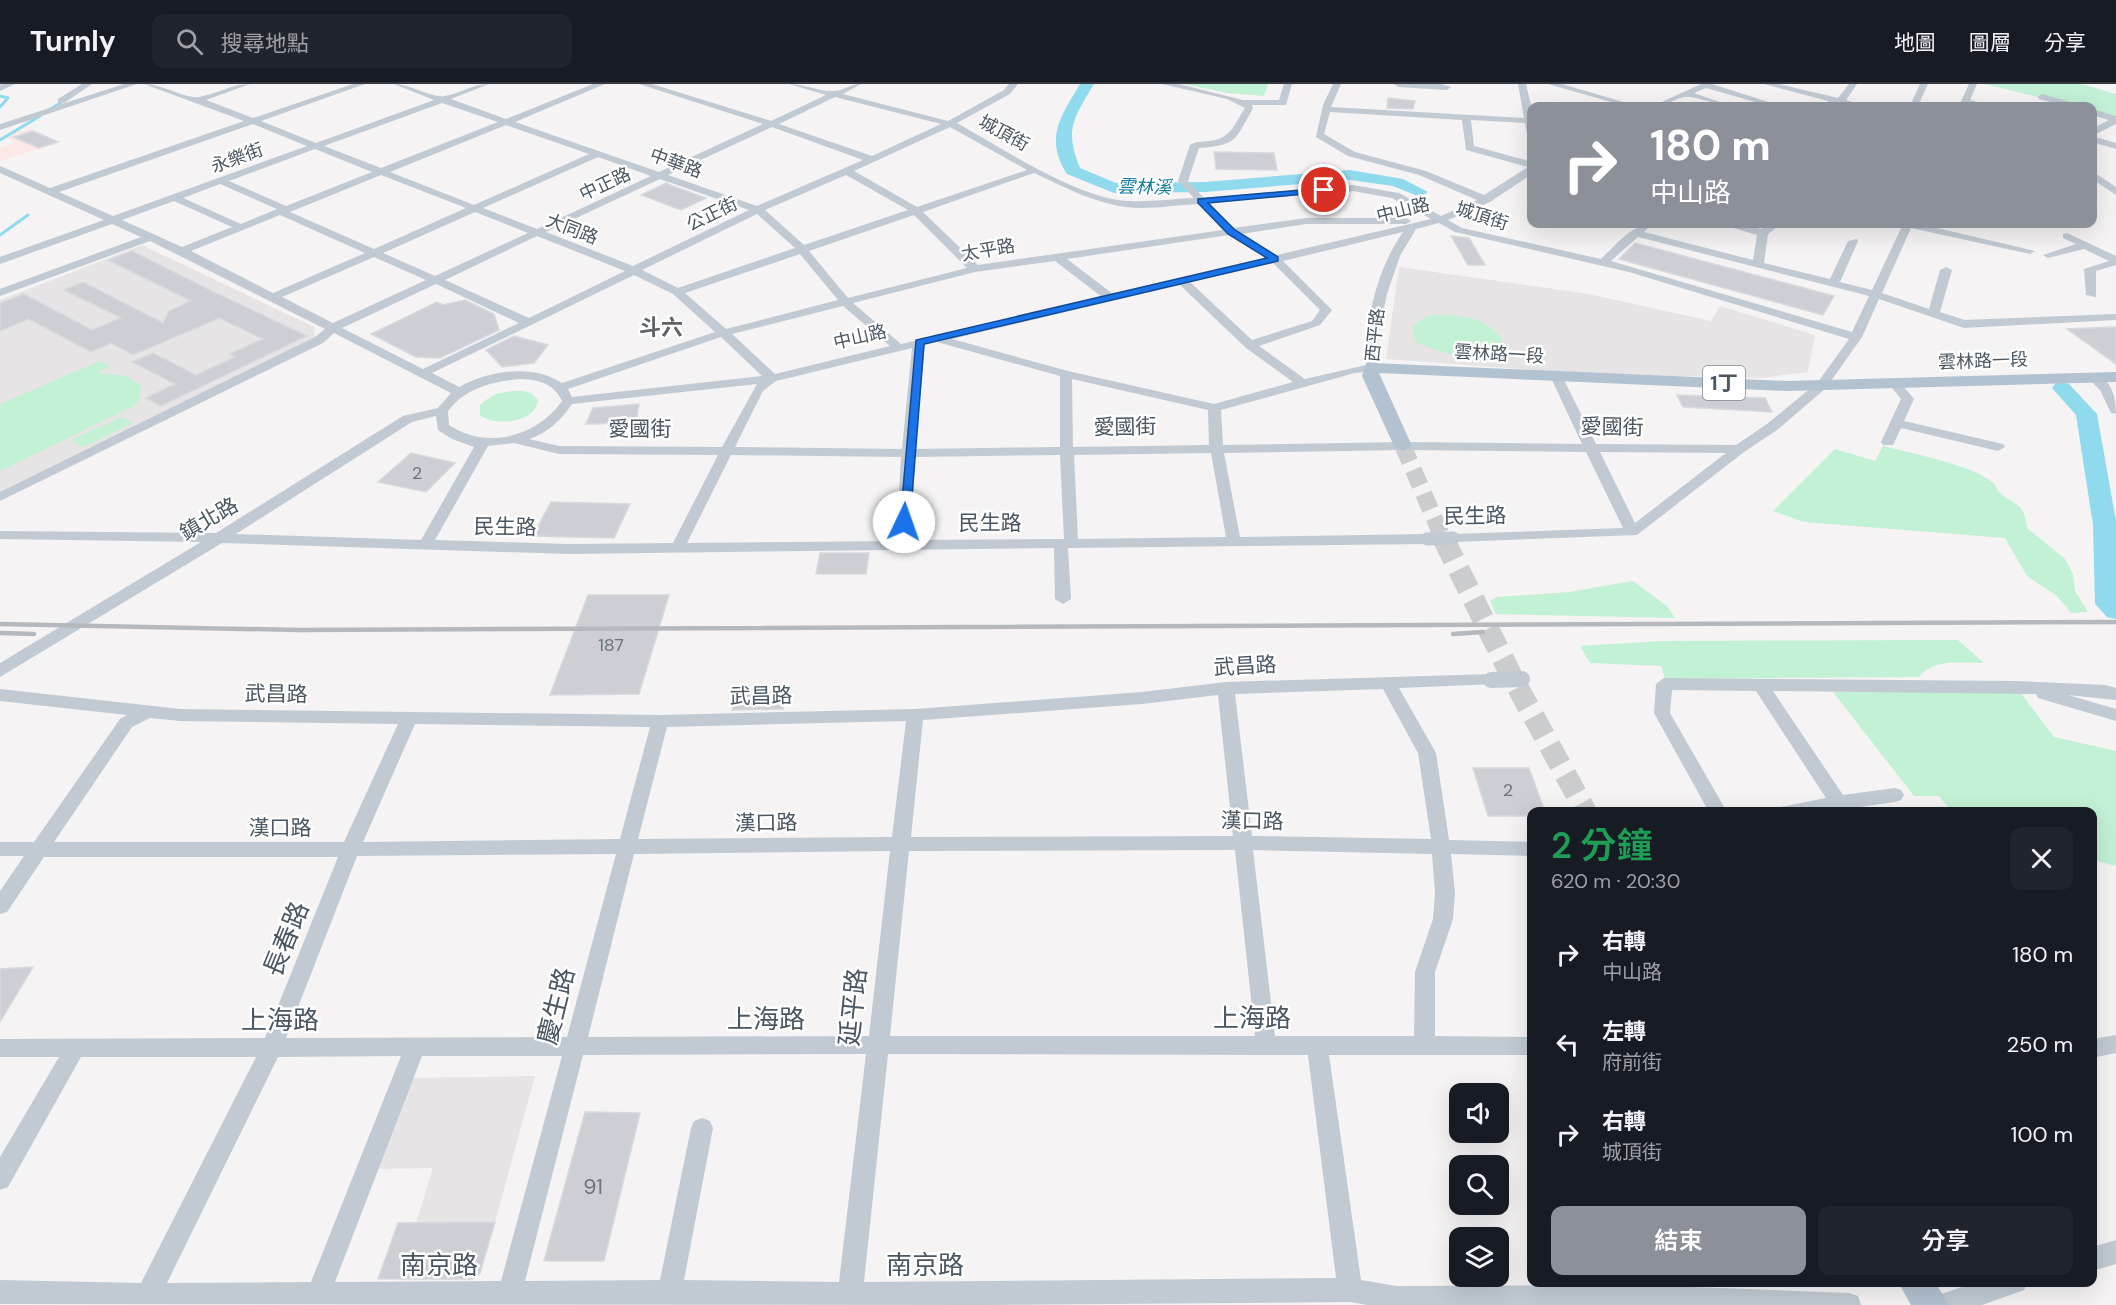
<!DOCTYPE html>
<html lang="zh-TW">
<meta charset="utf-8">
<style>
:root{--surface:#171b24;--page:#20242c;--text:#f1f3f6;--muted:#9ea1a6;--line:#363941;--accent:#8c9099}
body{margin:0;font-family:"DM Sans","Noto Sans TC",sans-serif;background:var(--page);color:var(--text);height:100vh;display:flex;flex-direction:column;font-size:22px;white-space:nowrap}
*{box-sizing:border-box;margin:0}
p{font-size:20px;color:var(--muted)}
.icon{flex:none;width:33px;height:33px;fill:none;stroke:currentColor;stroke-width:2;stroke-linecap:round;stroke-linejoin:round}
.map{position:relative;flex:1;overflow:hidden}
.sheet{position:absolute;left:1527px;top:723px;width:570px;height:480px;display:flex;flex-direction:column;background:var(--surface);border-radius:12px;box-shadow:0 6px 24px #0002}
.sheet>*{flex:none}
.guide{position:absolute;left:1527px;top:18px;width:570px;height:126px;border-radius:12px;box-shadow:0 6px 24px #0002;background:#8c9099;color:#fff;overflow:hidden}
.controls{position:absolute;left:1449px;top:999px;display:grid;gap:12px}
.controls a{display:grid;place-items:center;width:60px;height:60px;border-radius:12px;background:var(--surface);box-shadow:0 6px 24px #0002;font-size:30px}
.pin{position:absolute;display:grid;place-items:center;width:51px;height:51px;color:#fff;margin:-26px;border:3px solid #fff;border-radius:50%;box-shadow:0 2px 6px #0007}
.me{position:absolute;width:66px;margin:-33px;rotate:3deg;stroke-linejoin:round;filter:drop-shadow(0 0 4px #0008)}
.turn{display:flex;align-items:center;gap:21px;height:126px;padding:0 24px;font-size:27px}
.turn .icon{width:78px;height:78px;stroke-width:2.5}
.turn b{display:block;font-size:42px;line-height:51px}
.round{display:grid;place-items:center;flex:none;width:63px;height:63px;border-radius:12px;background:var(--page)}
.headline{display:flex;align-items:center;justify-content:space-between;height:102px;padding:0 24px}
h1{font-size:36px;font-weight:600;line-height:45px;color:#1e9e55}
.cta{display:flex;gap:12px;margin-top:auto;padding:12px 24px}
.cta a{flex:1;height:69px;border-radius:12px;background:var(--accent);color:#fff;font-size:24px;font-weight:600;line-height:69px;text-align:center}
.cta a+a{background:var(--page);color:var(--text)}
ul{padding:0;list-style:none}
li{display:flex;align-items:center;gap:18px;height:90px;padding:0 24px}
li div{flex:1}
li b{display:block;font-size:22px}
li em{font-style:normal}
header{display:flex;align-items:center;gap:36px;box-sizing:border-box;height:84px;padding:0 30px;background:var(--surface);border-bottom:2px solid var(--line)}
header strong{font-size:28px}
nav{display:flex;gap:33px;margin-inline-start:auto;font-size:21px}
.search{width:420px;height:54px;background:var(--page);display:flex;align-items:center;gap:15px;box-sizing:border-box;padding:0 21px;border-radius:12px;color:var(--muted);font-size:22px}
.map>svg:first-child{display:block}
.education{fill:#e6e4e5}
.medical{fill:#fce8e6}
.green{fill:#c3f1d5}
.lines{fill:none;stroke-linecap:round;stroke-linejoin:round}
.stream{stroke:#90daee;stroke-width:3}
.river{fill:#90daee;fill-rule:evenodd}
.building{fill:#cdcfd5;stroke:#d7d9de;stroke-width:1.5}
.major-tunnel-far1{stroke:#caccce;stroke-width:17;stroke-dasharray:17 9;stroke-linecap:butt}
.major-tunnel{stroke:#caccce;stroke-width:22;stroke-dasharray:22 11;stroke-linecap:butt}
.minor{fill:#c1cad2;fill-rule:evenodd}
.major{fill:#b3c2d1;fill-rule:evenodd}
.rail{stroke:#b5b8bd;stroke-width:4.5}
.minor-bridge-far1{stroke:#c1cad2;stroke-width:13}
.minor-bridge{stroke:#c1cad2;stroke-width:16}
.route{fill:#1a73e8;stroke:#114b97;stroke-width:1.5}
.labels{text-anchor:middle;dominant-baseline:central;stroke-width:5;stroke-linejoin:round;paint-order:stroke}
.far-street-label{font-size:18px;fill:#4a5661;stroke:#fff}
.far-water-label{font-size:18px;font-style:italic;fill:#0c7c9b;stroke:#fff}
.number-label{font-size:18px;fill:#6b747e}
.shield{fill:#fff;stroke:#808990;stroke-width:1.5}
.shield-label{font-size:20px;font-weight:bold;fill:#4a5661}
.street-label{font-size:21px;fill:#4a5661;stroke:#fff}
.near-number-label{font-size:21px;fill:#6b747e}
.far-district-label{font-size:22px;font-weight:bold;fill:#5f6368;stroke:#fff}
.near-street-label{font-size:26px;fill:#4a5661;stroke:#fff}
</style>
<header>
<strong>Turnly</strong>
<div class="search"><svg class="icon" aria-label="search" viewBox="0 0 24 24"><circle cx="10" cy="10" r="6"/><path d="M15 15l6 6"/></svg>搜尋地點</div>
<nav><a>地圖</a><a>圖層</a><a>分享</a></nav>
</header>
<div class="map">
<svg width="2116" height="1221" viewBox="0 0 2116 1221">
<rect width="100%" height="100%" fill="#f5f3f3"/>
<!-- education -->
<g class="education">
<polygon points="142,161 314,243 315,257 0,408 0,216"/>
<polygon points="1399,183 1589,210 1711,237 1720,222 1815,251 1808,288 1761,294 1588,290 1386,275"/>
<polygon points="535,992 495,1138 416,1139 433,1084 373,1085 407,994"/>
</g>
<!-- medical -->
<polygon class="medical" points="31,45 60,58 0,77 0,64 15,59 7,53 19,47"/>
<!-- green -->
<g class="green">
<polygon points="1184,0 1268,0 1264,12 1227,9"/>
<polygon points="1984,0 2082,0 2116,10 2116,34 2093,27 2092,22 2075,22"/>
<path d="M1428,231c31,1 53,-2 74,24l-2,10c-27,14 -57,5 -84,-7l-4,-15z"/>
<polygon points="100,277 110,282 96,289 127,292 141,302 139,316 134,322 0,387 0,320"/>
<path d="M523,307l8,2 7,7c-2,23 -44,27 -58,15v-10c12,-12 26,-15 43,-14z"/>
<polygon points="122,333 133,339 83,363 71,356"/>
<path d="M1883,362c26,7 91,19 110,37 1,0 5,7 5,8 17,16 26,9 29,37l38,31 8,15 2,17 13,21 -17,1 -14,-17 -30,-20 -22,-38 -201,-16 -31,-11 62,-62 40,12z"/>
<polygon points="1633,497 1667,522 1675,534 1496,530 1490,517 1497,513 1569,508"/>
<path d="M1958,556l26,23c-23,0 -50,-5 -65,14l-254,2 -4,-13 -71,-3 -10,-17 82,-5z"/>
<polygon points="1833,608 2020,608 2054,653 2116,667 2116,782 2093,776 2092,728 1951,727 1939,712 1914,712"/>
</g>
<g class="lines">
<!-- stream -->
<g class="stream">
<polyline points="0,12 8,14 0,23"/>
<polyline points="49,26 65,16"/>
<polyline points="0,56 40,32"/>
<polyline points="0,151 28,131"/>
</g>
<!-- river -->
<g class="river">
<path d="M1080,0h14c-20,34 -30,45 -14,84l36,15 89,-1 145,-12 53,9 25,13 -8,5 -27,-11 -43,-6 -145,12 -91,1 -47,-19c-23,-36 -6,-58 13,-90z"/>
<polygon points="2062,298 2069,300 2097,330 2116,437 2116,535 2107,533 2095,520 2093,441 2076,331 2052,304 2055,300"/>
</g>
</g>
<!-- building -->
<g class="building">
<polygon points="1388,14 1415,17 1413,25 1387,24"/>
<polygon points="33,47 58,58 39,64 13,53"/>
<polygon points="1214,68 1274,69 1277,86 1216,85"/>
<polygon points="666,99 670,101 706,114 681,126 641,111"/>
<polygon points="1451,152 1469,154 1485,181 1468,181"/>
<polygon points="1635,159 1834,212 1823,231 1619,175"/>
<polygon points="132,167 214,208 307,252 161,322 146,314 175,300 132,278 153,269 196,291 235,273 230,270 263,255 219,234 133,271 111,259 91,268 29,235 0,247 0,219 24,210 92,246 121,234 64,206 83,198 163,239 169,227 191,217 108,176"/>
<polygon points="465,216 494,230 499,246 440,274 416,273 371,250 437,218 443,221"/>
<polygon points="2116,243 2116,280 2067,245"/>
<polygon points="514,252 548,261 534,279 502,283 486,266"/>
<polygon points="1677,311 1765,314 1772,328 1683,323"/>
<polygon points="639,320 636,339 586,340 593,324"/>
<polygon points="411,369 455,379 426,408 378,398"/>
<polygon points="551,418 630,420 614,454 533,452"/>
<polygon points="820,469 869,469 866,490 816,490"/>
<polygon points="588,511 669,511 639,610 550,611"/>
<polygon points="786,607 783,625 732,626 736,608"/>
<polygon points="1473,684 1529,684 1545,728 1532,728 1532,732 1488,732"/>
<polygon points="33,883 0,938 0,885"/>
<polygon points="585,1028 640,1029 604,1177 544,1177"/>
<polygon points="495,1138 480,1189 473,1195 378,1195 398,1139"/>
</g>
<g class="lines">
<!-- major-tunnel-far1 -->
<polyline class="major-tunnel-far1" points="1403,362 1444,457"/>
<!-- major-tunnel -->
<polyline class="major-tunnel" points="1444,456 1512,593 1586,728"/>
<!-- minor -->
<g class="minor">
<polygon points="3,0 15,0 0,7 0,1"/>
<polygon points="82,0 92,0 64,19 58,19 58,15"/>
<polygon points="124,0 137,0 0,46 0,40"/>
<path d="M144,0c18,0 41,15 55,13 18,-3 33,-13 51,-13l-44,16 47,18 100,-34h12l-104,37 55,22 118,-43 -40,-16c16,0 37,14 50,12 16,-2 28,-12 45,-12l-38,15 55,20 87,-35h12l-90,38 144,50 104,-48 -124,-40h13l119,37 55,-26 -37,-11c15,0 31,8 44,7 10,0 17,-7 28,-7l-18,10 105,27 56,-31 5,-6h9l-8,10 -53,29c45,25 121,76 172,78 21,1 43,-2 65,-3l-16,-17 12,-36c6,-4 12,-3 18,-4 22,-1 26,-16 37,-33l-18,-9 -65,-15h17l64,16h36l5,-16h8l-6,21h-34l1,3c-18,32 -15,37 -54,40l-11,33 16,17 149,-13 46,8 42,23 36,-16 -58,-25 -71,-19 -32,-19 7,-32 10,-21h8l-10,23 193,11 -6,-34h8l6,25v28l-5,-3 -2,-11 -54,-3 3,26 58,16v12l-42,28 -42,18 14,8 139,31c15,-14 31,-35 51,-35l-8,8 109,28 4,-25 -30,-9 -1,-2h15l20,5 9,-5h11l-13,10 -4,29 66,16 18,-38 9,-2 1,2 -18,41 32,8 31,-66h17l115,27 -5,3 -119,-26 -29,65 47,16 11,-39 6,-3 6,3 -12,42 25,8 151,-6v6l-152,8 -85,-29 -17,38 -36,51 -49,42 -33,22 -107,83 -184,7 -7,-4 7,-4 170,-6 -37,-76 -183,-2 -179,3 16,84 187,-3 7,5 -7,5 -359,4 3,51 -8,5 -8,-5 -1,-51 -485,6 -347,-11 -222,134v-14l201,-121 -201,-3v-8l216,2 187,-117 35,-8 13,-15 -117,-60 -11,10 -323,158v-9l315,-155 10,-8 -175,-88 -150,55v-7l141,-52 -29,-13 -112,40v-7l104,-37 -104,-47v-7l50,22 194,-67zM835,13l106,27 -69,32 -93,-32zM442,19l56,19 -117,46 -57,-22zM1330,28l132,8 4,30 62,17 -44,28 -58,-24 -71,-19 -31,-18zM253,40l54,22 -194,70 -54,-24zM506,41l83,29 -115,51 -84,-33zM772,43l91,33 -106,46 -89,-31zM950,43l77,43 -110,37 -63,-36zM315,65l57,23 -86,34 -57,-25zM598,73l53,19 -114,53 -54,-21zM1034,89c30,14 58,29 91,34 24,3 50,-2 74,-3l24,26 -245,35 -55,-53zM381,91l85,33 -92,41 -84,-37zM846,91l62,35 -104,35 -39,-35zM660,95l89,31 -116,56 -87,-34zM220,100l57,25 -36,15 -58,-26zM1353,107l39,7 39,21 -154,36 -36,-21 65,-10h100l5,-3 -5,-3h-100l-73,10 -23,-25zM174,117l58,26 -50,20 -60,-27zM475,128l53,21 -93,43 -52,-23zM757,130l38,34 -117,40 -36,-18zM280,131l85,38 -92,40 -82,-42zM914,131l53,53 -119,30 -39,-47zM1439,139l16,9 174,40 220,67 -31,43 -51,42 -31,21 -140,-1 -34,-68 -6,-4 -6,4 32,68 -179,-2 -180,3 -2,-35 134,-37 21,-2 3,-38 8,-39 13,-38 16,-27zM1403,148c-26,37 -38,88 -37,133l-61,14 -46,-33 61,-21 12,-15 -49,-49zM1229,151l37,23 -153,36 -46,-35zM537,152l88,35 -96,47 -84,-38zM1638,153l231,59 -17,36 -241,-71zM800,170l38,46 -112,29 -41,-36zM374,173l52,23 -93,43 -51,-26zM1055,177l47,36 -201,47 -48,-41 122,-31zM1273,179l47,47 -8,11 -60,19 -62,-58zM634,191l39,19 42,38 -153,51c-29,-20 -74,-12 -103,4l-27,-14zM436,200l83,39 -96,46 -81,-41zM1180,201l66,63 47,34 -79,22 -146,-33 -116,-32zM843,222l47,40 -115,28 -43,-40zM721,253l41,39 -190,21 -4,-8zM937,258l123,34v71l-145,2 10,-104zM912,264l-10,101 -167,-2 28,-56 13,-10zM522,295c18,1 32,5 40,22 -25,36 -76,49 -113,24l-1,-14c18,-24 46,-30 74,-32zM1072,295l136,31 1,35 -136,2zM757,300l-35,63 -163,-1 -30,-7c19,-6 32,-19 43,-35zM436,332l2,14 14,9 22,8 -53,93 -185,-6 176,-112zM514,359l45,11 159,1 -45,88 -104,1 -134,-4 53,-94zM1600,368l126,1 -91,70zM1211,369l15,84 -148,2 -4,-84zM731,371l170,2 -5,84 -209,2zM1060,371l4,84 -153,1 4,-83z"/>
<polygon points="1394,0 1441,0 1451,3 1447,6 1398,3"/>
<polygon points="1548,0 1562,0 1637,22 1625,22"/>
<path d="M1701,0h11l69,22h-12l-63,-18 -12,5 37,13c-14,0 -36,-11 -47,-9 -12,3 -19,10 -31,9z"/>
<polygon points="1764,0 1779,0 1838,14 1849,0 1857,0 1846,16 1863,22 1831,22 1828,21 1828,17"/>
<polygon points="1920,0 1928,0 1918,22 1910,22"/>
<polygon points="1969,0 1977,0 1970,16 1992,22 1959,22"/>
<polygon points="2042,10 2077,20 2078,22 2066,22 2039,15 2038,13"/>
<polygon points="2092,25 2116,32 2116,40 2092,52 2092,45 2109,36 2092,31"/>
<polygon points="2092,52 2116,59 2116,65 2092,58"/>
<polygon points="2092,87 2116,103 2116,111 2092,95"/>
<polygon points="2067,149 2116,172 2116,181 2096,187 2096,213 2086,211 2084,185 2109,177 2084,165 2048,174 2043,171 2076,160 2063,154 2063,150"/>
<path d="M2094,290c18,6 22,23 22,40l-5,-1 -11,-23 -12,-12z"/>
<polygon points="1894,295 1898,296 1914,315 1904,337 2003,360 2005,363 1998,367 1901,344 1893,361 1883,361 1881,358 1901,315 1888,299"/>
<path d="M1491,590l6,2 2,4 -2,4 -98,4 37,65 13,87 83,2v14l-81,-2 4,39 -2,26 -18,53v64l97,1v18h-203l32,225 36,6 242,-1 210,8 9,3 3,9h-494l-17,-3 -364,3 -986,-1v-24l141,3 115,-226h-175l-73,130 -8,3v-33l59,-100h-59v-18l265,-1 73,-181h-294l-37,55 -7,2v-23l24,-35h-24v-14h34l86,-123 7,-4 -127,-14v-12l180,20 480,6 255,-6 227,-17 84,-10zM1383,605l35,64 13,86 -179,-3 -17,-142zM1218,611l15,141 -322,1 12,-117 219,-16zM150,634l30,3 218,3 -54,118h-290l78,-115zM906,637l-14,116 -254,2 29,-112zM415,640l235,3 -30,112 -257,3zM1235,766l20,186h-365l19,-185zM1253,766l179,4 3,39 -2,26 -18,53 -1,64h-139zM890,767l-21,185 -281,1 46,-183zM616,770l-49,183 -281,1 71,-182zM866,970l-27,228 -155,-2 29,-152 -3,-7 -8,-3 -8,3 -3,7 -31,152 -135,1 58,-226zM888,970l420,1 28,223 -472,4zM401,972l-90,226 -144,1 111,-226zM422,972h140l-61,225 -166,1z"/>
<polygon points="1664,594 2017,597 2105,601 2116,604 2116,616 2068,611 2116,625 2116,637 2038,614 2036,610 1773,607 1843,711 1895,704 1901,706 1904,711 1901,716 1895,718 1825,728 1778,728 1781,723 1826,714 1756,607 1672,606 1670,629 1727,728 1709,728 1654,629 1656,600"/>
<polygon points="2116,951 2116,969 2092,974 2092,955"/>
<polygon points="2116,1156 2116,1180 2092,1187 2092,1163"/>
<polygon points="1977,1198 2028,1198 2024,1206 1982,1221 1932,1221 1935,1212"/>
</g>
<!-- major -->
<g class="major">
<polygon points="1372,279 1788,297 2116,288 2116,298 1788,307 1379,289 1412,362 1403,367 1394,362 1362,292 1366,280"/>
<polygon points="1898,1198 1935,1198 1949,1221 1911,1221"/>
</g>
<!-- rail -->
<g class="rail">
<polyline points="0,540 299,546 2116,538"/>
<polyline points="0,549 34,550"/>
<polyline points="1453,550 1483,548"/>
</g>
<!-- minor-bridge-far1 -->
<polyline class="minor-bridge-far1" points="1427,455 1453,454"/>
<!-- minor-bridge -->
<polyline class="minor-bridge" points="1491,596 1522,595"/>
</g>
<!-- route -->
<polygon class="route" points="1324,104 1327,108 1208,119 1235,146 1278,173 1278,177 924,260 910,438 900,440 916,256 1267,174 1228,150 1198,119 1198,115"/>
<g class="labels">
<!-- far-street labels -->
<g class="far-street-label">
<text transform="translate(1004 49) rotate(29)">城頂街</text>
<text transform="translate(237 74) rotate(-20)">永樂街</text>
<text transform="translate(676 79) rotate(20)">中華路</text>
<text transform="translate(605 100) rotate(-25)">中正路</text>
<text transform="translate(1403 126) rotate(-14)">中山路</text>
<text transform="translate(712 130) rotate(-26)">公正街</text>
<text transform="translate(1482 132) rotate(18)">城頂街</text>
<text transform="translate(572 145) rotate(21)">大同路</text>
<text transform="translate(988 166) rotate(-10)">太平路</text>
<text transform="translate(1375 251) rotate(-84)">西平路</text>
<text transform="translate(860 253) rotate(-13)">中山路</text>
<text transform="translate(1499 270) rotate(3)">雲林路一段</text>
<text transform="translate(1983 277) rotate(-2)">雲林路一段</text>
</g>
<!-- far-water labels -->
<g class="far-water-label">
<text transform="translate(1144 103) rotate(1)">雲林溪</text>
</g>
<!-- number labels -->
<g class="number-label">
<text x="417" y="389">2</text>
<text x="611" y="561">187</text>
<text x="1508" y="706">2</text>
</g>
<!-- shield labels -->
<rect class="shield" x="1703" y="282" width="42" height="34" rx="4.5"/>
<g class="shield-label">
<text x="1724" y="299">1丁</text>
</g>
<!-- street labels -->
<g class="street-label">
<text transform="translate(1125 343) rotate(-1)">愛國街</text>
<text transform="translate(1612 343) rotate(1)">愛國街</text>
<text x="640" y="345">愛國街</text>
<text transform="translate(1475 432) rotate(-1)">民生路</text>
<text transform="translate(209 435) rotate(-30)">鎮北路</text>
<text x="990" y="439">民生路</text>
<text transform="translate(505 443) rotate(1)">民生路</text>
<text transform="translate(1245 582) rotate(-3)">武昌路</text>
<text transform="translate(276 610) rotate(1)">武昌路</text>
<text transform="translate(761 612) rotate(-1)">武昌路</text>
<text transform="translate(1252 737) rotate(1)">漢口路</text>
<text transform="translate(766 739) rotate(-1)">漢口路</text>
<text x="280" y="744">漢口路</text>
</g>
<!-- near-number labels -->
<g class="near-number-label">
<text x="593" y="1103">91</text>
</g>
<!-- far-district labels -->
<g class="far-district-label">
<text x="661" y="243">斗六</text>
</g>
<!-- near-street labels -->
<g class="near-street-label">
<text transform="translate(286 855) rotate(-68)">長春路</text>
<text transform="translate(556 922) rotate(-76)">慶生路</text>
<text transform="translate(853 923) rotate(-84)">延平路</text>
<text x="1252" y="934">上海路</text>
<text x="766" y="935">上海路</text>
<text x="280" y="936">上海路</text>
<text x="439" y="1181">南京路</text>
<text x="925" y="1181">南京路</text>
</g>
</g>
</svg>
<div class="controls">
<a><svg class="icon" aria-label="sound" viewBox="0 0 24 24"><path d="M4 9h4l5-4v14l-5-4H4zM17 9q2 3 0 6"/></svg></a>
<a><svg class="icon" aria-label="search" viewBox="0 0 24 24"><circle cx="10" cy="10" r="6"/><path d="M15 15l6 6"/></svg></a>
<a><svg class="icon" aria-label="layers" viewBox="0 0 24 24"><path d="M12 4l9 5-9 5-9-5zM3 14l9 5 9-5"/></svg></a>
</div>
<div class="pin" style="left:1324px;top:106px;background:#d93025"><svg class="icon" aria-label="arrive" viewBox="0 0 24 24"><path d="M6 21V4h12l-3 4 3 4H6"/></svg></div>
<svg class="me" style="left:904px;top:438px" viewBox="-20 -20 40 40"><circle r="19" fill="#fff"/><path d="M0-13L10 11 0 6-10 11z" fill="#1a73e8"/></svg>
<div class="guide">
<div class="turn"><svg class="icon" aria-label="right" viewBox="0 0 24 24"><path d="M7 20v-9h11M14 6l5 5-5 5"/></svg><div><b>180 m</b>中山路</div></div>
</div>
<section class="sheet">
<div class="headline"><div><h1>2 分鐘</h1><p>620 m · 20:30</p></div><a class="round"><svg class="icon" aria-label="close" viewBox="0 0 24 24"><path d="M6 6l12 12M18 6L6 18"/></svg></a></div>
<ul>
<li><svg class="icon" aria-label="right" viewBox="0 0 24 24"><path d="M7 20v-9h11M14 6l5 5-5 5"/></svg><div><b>右轉</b><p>中山路</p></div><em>180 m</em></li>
<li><svg class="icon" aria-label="left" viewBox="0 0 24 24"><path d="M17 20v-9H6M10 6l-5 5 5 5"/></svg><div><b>左轉</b><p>府前街</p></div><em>250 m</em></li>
<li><svg class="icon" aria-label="right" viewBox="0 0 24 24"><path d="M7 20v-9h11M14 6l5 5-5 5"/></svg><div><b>右轉</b><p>城頂街</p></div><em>100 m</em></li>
</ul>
<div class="cta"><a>結束</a><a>分享</a></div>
</section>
</div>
